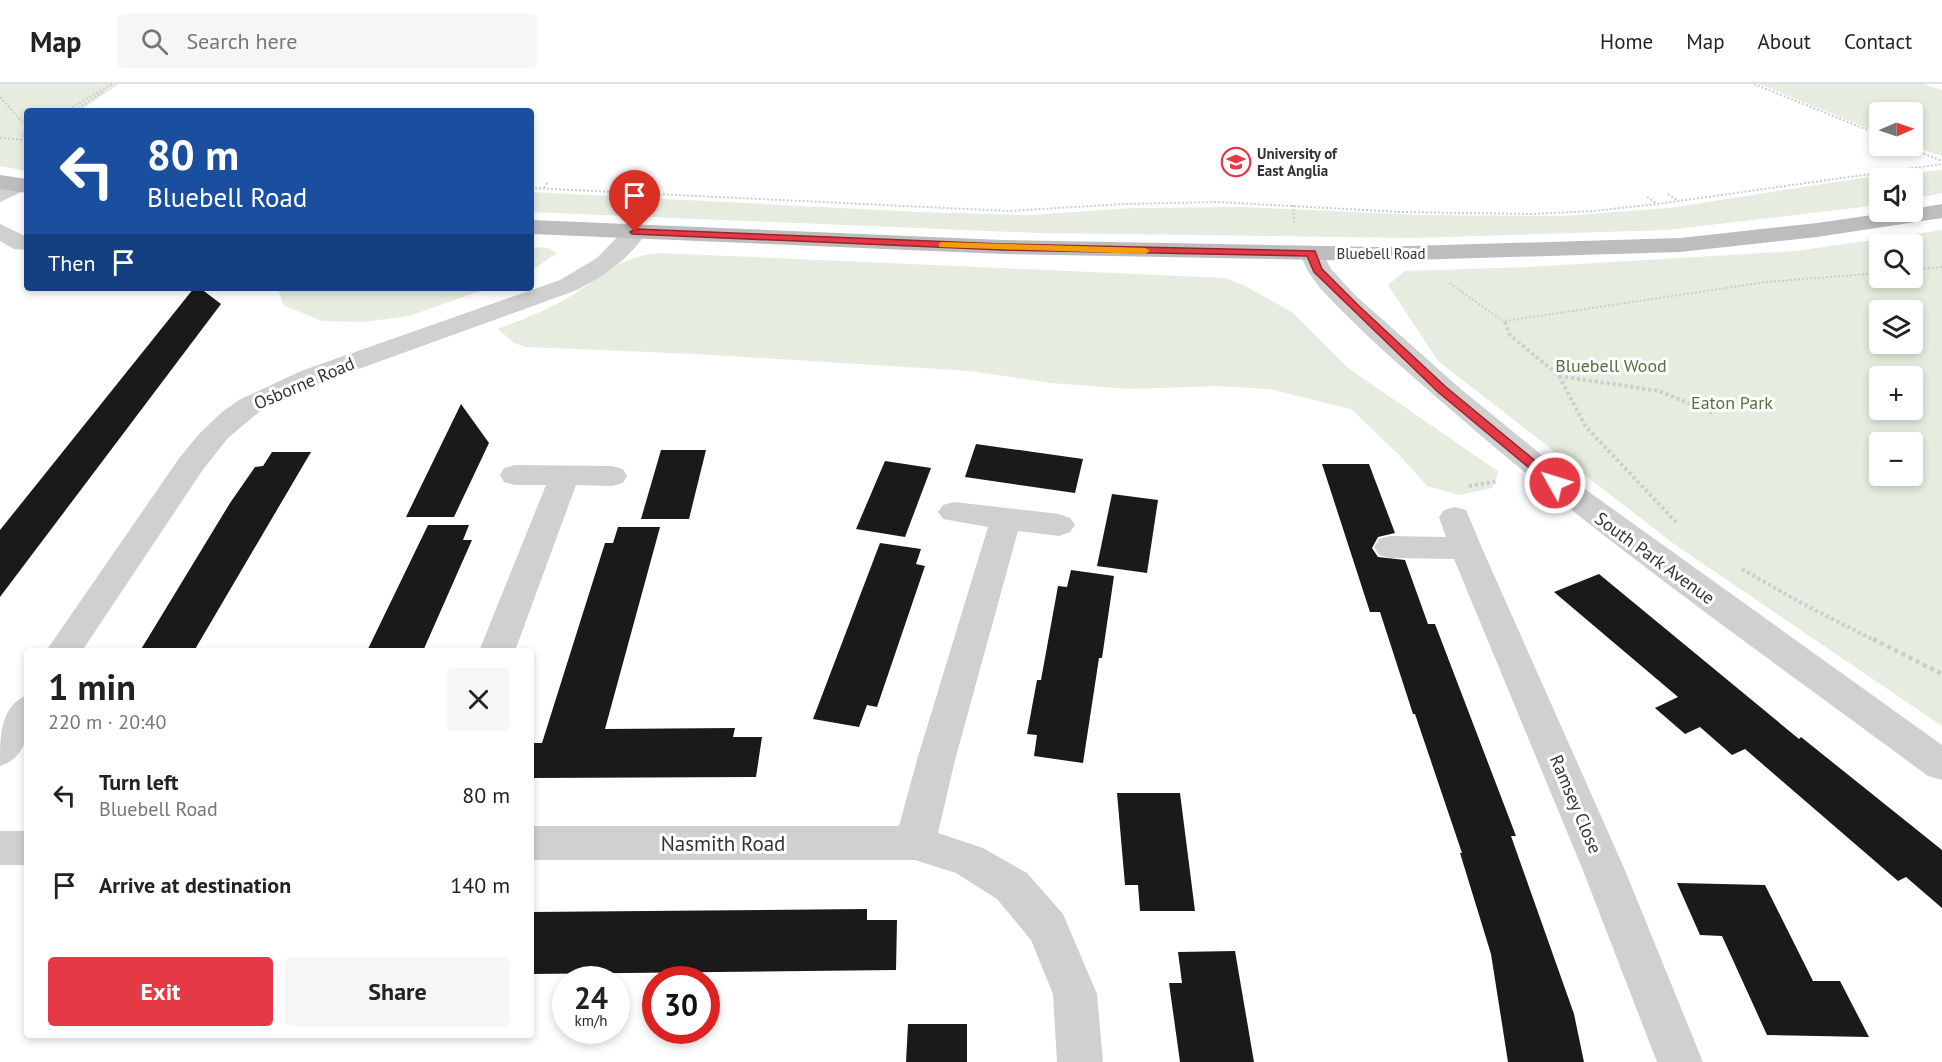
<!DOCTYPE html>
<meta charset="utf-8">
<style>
:root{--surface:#fff;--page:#f6f6f6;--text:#222;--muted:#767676;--line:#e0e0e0;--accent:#e63946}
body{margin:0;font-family:"PT Sans",sans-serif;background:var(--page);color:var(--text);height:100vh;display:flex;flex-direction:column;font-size:22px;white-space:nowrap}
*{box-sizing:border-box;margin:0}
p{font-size:20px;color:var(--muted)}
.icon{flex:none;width:33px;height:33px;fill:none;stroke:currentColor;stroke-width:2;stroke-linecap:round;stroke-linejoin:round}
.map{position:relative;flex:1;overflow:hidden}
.details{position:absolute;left:24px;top:564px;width:510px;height:390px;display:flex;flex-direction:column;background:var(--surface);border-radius:6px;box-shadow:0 3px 9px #0003}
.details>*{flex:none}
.top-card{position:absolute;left:24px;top:24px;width:510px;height:183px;border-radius:6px;box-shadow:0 3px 9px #0003;background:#1a4fa0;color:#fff;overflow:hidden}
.needle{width:39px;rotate:88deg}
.controls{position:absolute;left:1869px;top:18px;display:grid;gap:12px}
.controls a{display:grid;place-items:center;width:54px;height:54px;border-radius:6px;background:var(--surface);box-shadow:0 3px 9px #0003;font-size:30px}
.speed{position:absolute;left:552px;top:882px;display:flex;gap:12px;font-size:30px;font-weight:700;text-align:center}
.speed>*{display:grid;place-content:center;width:78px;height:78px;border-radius:50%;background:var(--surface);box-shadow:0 3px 9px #0003;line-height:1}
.speed small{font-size:15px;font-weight:400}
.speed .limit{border:9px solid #d22;background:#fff;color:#111}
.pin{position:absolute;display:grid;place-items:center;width:51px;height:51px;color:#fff;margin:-62px -26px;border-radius:50% 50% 50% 0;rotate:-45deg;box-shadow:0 0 6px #0007}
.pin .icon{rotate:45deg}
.me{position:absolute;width:66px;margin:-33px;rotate:309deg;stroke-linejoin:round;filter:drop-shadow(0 0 4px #0008)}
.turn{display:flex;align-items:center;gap:21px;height:126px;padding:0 24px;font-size:27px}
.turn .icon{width:78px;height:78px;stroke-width:2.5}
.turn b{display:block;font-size:42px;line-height:51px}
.then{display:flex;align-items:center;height:57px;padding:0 24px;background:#0003;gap:12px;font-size:22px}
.round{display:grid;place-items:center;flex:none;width:63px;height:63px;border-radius:6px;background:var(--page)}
.head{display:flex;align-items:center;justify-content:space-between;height:102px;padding:0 24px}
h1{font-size:36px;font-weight:800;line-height:45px}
.primary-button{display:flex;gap:12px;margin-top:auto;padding:12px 24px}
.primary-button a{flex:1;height:69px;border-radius:6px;background:var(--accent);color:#fff;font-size:24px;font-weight:800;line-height:69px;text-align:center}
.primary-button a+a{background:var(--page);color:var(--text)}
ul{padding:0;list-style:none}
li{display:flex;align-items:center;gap:18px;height:90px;padding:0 24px}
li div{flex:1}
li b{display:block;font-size:22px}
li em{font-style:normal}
header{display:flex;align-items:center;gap:36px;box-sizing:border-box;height:84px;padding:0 30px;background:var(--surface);border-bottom:2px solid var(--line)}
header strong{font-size:28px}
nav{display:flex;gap:33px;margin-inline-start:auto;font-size:21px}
.search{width:420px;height:54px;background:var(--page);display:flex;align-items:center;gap:15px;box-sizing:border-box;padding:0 21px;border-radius:6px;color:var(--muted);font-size:22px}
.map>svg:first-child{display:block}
.green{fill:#e6ecdf;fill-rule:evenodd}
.building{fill:#1a1a1a}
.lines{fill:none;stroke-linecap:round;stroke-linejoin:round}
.path-far2{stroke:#cdcdcd;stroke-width:2;stroke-dasharray:2 2;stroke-linecap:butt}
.path-far1{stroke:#cdcdcd;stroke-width:4;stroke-dasharray:3 3;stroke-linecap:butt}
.path{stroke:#cdcdcd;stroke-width:4.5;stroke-dasharray:4 4;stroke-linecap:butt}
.street{fill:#d0d0d0;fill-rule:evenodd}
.secondary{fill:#bdbdbd;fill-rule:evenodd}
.route{fill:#e63946;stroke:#96252e;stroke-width:1.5}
.slow{fill:#f59e0b}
.labels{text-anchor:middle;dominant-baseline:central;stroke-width:6;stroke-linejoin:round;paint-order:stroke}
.far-poi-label{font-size:15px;font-weight:bold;fill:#333;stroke:#fff;text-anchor:start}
.far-street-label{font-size:15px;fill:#333;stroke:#fff}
.park-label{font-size:18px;fill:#56703f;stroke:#fff}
.street-label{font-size:18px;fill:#333;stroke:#fff}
.near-street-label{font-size:21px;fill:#333;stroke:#fff}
</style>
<header>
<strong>Map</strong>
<div class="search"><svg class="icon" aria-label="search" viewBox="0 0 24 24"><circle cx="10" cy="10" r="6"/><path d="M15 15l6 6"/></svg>Search here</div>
<nav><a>Home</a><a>Map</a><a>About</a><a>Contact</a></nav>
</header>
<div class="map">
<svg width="1942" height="978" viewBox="0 0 1942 978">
<rect width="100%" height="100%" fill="#fff"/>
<!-- green -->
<g class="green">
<polygon points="0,0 119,0 79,27 27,27 27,87 0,82"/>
<polygon points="1760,0 1923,0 1942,6 1942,72 1911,62 1912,28 1880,28 1879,49"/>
<polygon points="1942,86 1942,109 1913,115 1912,94 1880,94 1879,121 1667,146 1413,154 1039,149 531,128 531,108 918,128 1030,131 1135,124 1242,123 1421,131 1563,132 1669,124 1861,94"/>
<path d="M1942,146v496l-268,-182 -236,-183 -50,-76 17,-14 124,-4 267,-16zM1912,160v34h-32v-34zM1880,226h32v34h-32zM1880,292h32v34h-32zM1880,358h32v34h-32z"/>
<polygon points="531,163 548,164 557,169 531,187"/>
<path d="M660,169l565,25 20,8 47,26 56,56 151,104 -7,16 -33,7 -32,-9 -26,-29 -50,-48 -82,-20 -52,-3 -87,3 -79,-6 -80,-12 -274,-17 -171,-7 -12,-4 -16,-14c26,-10 52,-20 76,-35 34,-21 44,-37 86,-41z"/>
<polygon points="278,204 489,204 409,232 363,238 322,237 283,221"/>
</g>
<!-- building -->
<g class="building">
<polygon points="194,204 200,204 221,220 0,513 0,446"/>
<polygon points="461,320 489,359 454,433 406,433"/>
<polygon points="976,360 1083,375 1075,409 965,393"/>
<polygon points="661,366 706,366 689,435 641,435"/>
<polygon points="272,368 311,368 194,567 140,567 230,419 255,383 263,382"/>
<polygon points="885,377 931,384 905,453 856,445"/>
<polygon points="1322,380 1369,380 1395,449 1378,453 1372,464 1378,473 1405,476 1428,540 1435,540 1516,752 1511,752 1574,930 1584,978 1508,978 1491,870 1460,769 1462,769 1415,630 1413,630 1380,528 1370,528"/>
<polygon points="1112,410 1158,416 1147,489 1097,482"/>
<polygon points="428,441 469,441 463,456 472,456 423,567 367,567"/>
<polygon points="618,443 660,443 605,645 735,644 733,653 762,653 756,693 531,694 531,659 542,659 605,459 613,459"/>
<polygon points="880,459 921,465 916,480 925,482 877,623 867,621 859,643 813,635"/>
<polygon points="1071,486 1114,492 1102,574 1099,574 1083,679 1034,672 1037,651 1027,650 1037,596 1041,596 1058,502 1067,503"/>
<polygon points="1599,490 1799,655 1801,653 1942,766 1942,824 1906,793 1898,797 1745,665 1732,671 1700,643 1685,650 1655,624 1678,613 1554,508"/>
<polygon points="1117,709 1180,709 1195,827 1140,827 1138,801 1125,801"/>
<polygon points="1677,799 1765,801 1813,897 1840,897 1869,953 1767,951 1722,852 1700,851"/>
<polygon points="867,825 867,836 897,836 896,886 531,890 531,828"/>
<polygon points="1235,867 1254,978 1180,978 1169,899 1182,899 1178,868"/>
<polygon points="908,940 967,940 967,978 906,978"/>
</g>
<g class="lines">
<!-- path-far2 -->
<g class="path-far2">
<polyline points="1754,0 1880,51"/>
<polyline points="0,13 26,42 22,56"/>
<polyline points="65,27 112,0"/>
<polyline points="75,27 104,7"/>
<polyline points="0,54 27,56"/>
<polyline points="1905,62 1942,77"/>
<polyline points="531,104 1009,127 1124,120 1219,118 1400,128 1531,130 1593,127 1657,120 1942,80"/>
<polyline points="544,104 548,97"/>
<polyline points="1668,110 1678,117"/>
<polyline points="1647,113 1656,119"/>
<polyline points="1293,121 1294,138"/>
<polyline points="1912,186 1942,183"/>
<polyline points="1449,199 1506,239"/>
<polyline points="1505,237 1766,198 1880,189"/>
</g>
<!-- path-far1 -->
<g class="path-far1">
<polyline points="1505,238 1510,251 1559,292 1659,307 1712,329"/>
<polyline points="1559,292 1586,343 1676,438"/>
<polyline points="1469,402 1498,397"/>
<polyline points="1742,485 1803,520 1876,557"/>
</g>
<!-- path -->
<polyline class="path" points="1873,555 1942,590"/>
<!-- street -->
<g class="street">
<polygon points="18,94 27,98 26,106 0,118 0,102"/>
<polygon points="0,140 27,153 27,166 14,165 0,157"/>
<path d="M635,141l8,2 4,5c-18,27 -41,43 -70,58l-257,93 -61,29 -31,26 -26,33 -120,180h-36l134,-194 20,-24 22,-21 17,-12 62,-29 259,-91 37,-22 30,-31z"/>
<path d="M1311,162l9,2 11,21 25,27 106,94 109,89 371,266v35l-14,-4c-159,-118 -322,-231 -472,-362 -46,-40 -95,-81 -136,-126l-11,-15 -10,-20 3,-5z"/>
<polygon points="515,381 612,382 623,385 627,392 623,399 612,402 576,401 515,567 479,567 546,401 515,401 504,398 500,391 504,384"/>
<polygon points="954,418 1059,430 1070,434 1075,441 1070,448 1059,452 1018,447 955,676 938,749 983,764 1027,789 1063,830 1097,910 1103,978 1057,978 1053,910 1031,856 997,815 956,789 915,776 531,776 531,742 899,742 917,676 988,443 943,435 938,428 943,421"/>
<polygon points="1455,423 1466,426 1482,464 1624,784 1703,978 1657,978 1582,784 1454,475 1390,474 1379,471 1374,463 1379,455 1390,452 1446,453 1439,433 1444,426"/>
<path d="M27,611c0,29 6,60 -27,71 0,-29 0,-60 27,-71z"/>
<rect x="0" y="747" width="27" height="34"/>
</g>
<!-- secondary -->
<g class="secondary">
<polygon points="0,91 27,95 27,109 0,105"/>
<polygon points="1942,120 1942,134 1817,153 1680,168 1377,177 1003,170 531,150 531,136 1003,156 1377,163 1680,154 1817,139 1893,128 1912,128 1912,125"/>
</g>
</g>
<!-- route -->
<polygon class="route" points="635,145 1003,160 1315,167 1322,185 1359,222 1446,303 1562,399 1560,402 1551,402 1438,308 1314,188 1307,172 1003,166 632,150 630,148"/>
<!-- slow -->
<polygon class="slow" points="943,158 1145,164 1150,167 1145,170 939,163 939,159"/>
<!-- icons -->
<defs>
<g id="university-ring" transform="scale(1.5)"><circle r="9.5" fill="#fff" stroke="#e63946" stroke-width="1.5"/><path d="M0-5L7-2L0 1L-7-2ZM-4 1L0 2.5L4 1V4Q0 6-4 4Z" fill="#e63946"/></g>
</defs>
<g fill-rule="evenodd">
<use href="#university-ring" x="1236" y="78"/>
</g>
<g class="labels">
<!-- far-poi labels -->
<g class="far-poi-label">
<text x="1257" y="69">University of<tspan x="1257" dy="17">East Anglia</tspan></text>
</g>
<!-- far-street labels -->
<g class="far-street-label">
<text x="1381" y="169">Bluebell Road</text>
</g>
<!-- park labels -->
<g class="park-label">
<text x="1611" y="281">Bluebell Wood</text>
<text x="1732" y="318">Eaton Park</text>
</g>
<!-- street labels -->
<g class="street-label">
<text transform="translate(304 299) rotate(-23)">Osborne Road</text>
<text transform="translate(1655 474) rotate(36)">South Park Avenue</text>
<text transform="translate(1576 720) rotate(67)">Ramsey Close</text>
</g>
<!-- near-street labels -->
<g class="near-street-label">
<text x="723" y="759">Nasmith Road</text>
</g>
</g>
</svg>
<div class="controls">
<a><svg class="needle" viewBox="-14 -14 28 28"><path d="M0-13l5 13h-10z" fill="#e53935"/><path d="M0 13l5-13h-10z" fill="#767676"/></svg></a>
<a><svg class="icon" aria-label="sound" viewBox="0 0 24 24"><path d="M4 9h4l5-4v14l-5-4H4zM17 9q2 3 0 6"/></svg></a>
<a><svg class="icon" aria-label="search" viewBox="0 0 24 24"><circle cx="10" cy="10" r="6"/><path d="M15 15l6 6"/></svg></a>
<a><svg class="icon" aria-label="layers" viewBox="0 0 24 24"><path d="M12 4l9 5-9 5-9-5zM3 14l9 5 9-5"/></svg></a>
<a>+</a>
<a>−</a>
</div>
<div class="speed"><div>24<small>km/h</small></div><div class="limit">30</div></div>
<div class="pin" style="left:635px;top:148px;background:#d93025"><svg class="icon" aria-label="arrive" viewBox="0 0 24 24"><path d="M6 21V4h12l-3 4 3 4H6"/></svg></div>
<svg class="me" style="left:1555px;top:399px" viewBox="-20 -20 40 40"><circle r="17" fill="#e63946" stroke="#fff" stroke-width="3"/><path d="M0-11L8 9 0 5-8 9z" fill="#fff"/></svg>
<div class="top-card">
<div class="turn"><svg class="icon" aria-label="left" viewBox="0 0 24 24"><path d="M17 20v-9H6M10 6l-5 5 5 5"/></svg><div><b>80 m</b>Bluebell Road</div></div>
<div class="then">Then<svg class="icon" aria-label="arrive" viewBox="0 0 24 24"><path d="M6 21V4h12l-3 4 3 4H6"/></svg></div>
</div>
<section class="details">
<div class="head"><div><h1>1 min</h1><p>220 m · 20:40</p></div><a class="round"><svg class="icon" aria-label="close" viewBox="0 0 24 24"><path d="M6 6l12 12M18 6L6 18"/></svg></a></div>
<ul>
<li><svg class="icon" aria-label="left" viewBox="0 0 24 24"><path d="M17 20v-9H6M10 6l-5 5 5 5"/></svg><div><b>Turn left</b><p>Bluebell Road</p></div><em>80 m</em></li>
<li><svg class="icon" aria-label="arrive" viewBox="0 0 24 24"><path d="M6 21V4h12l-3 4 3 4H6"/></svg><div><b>Arrive at destination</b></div><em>140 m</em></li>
</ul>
<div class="primary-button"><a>Exit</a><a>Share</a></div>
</section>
</div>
